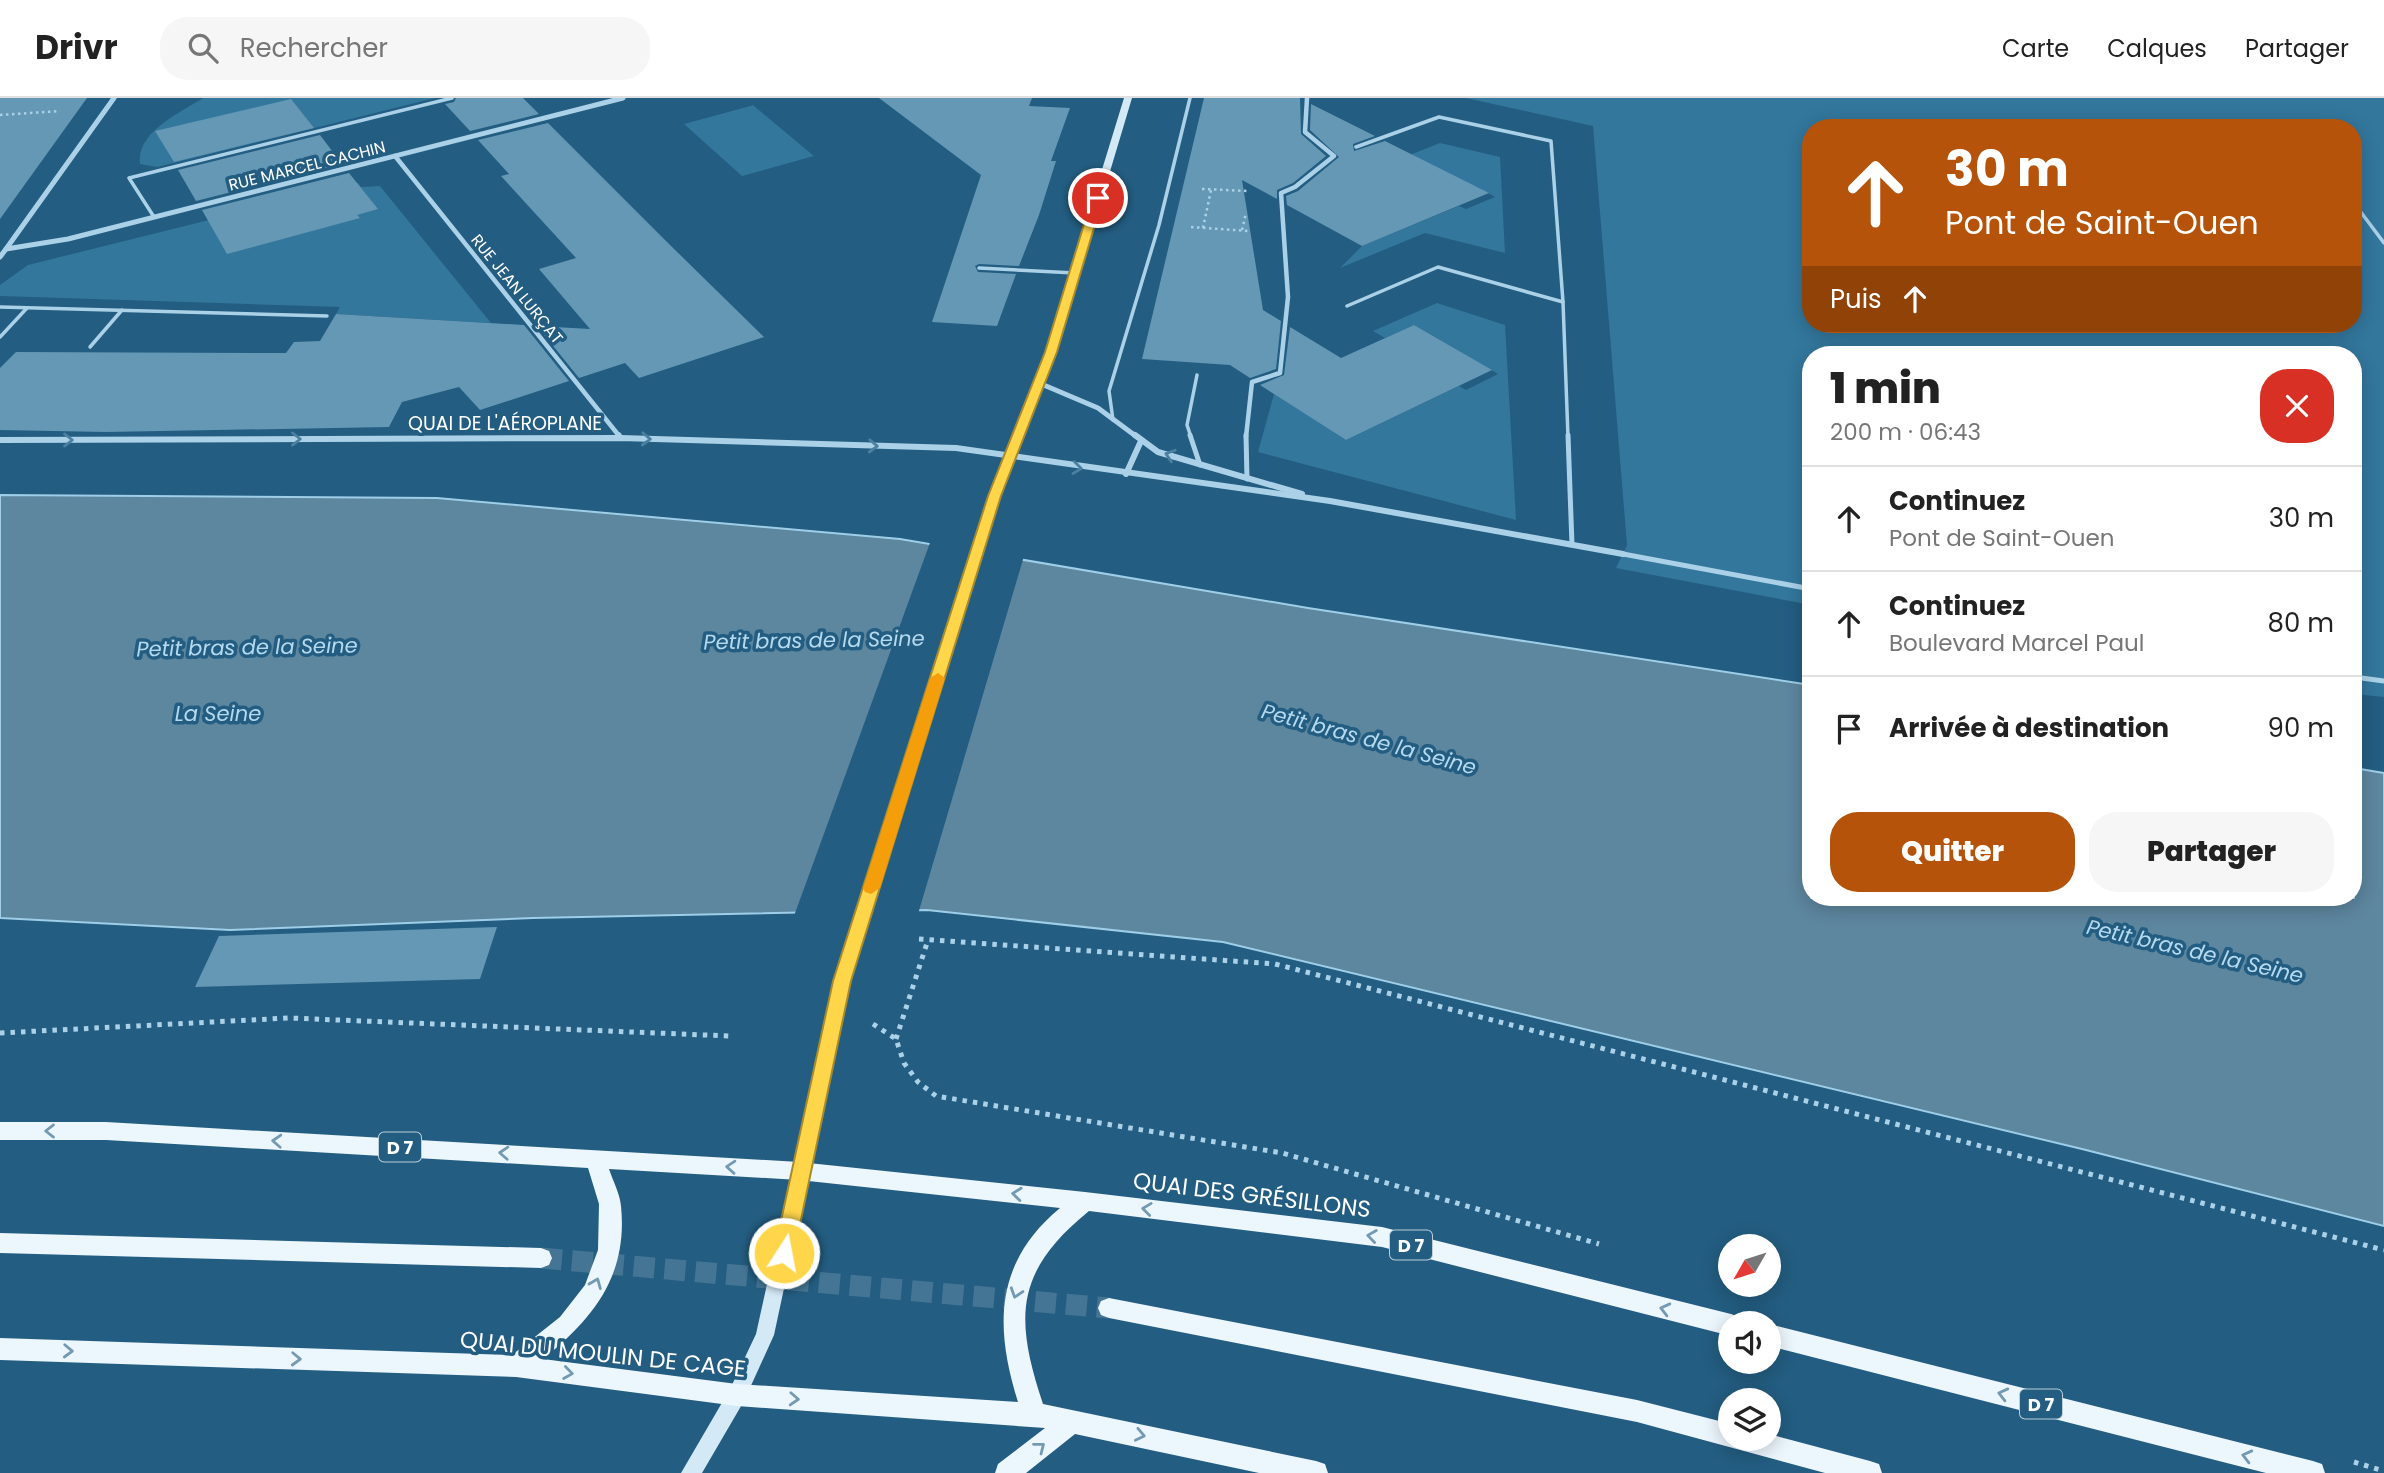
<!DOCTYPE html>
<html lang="fr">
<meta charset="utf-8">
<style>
:root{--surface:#fff;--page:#f6f6f6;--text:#222;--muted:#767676;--line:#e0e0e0;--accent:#b45309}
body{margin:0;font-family:Poppins,sans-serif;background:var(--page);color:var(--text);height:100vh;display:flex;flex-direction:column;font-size:26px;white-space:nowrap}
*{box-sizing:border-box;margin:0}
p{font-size:23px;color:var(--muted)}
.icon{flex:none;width:38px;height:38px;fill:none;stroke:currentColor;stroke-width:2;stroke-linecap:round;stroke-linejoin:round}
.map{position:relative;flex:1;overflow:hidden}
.panel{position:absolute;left:1802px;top:248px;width:560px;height:560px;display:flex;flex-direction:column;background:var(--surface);border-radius:28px;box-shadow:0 4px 18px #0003}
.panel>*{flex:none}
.top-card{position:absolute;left:1802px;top:21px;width:560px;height:214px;border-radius:28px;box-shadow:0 4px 18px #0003;background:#b45309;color:#fff;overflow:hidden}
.needle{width:46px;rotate:231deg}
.controls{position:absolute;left:1718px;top:1136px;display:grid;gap:14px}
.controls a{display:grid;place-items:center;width:63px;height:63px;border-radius:50%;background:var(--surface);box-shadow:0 4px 18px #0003;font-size:35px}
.pin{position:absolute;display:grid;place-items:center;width:60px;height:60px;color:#fff;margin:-30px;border:4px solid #fff;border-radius:50%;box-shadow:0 2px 7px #0007}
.me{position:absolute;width:77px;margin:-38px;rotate:11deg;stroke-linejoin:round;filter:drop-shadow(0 0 5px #0008)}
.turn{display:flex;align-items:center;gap:24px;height:147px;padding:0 28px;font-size:32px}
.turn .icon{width:91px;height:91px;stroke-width:2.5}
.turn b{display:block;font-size:49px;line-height:60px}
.then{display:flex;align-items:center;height:66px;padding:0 28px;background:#0003;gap:14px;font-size:26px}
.round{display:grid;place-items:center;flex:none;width:74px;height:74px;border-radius:28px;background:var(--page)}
.overview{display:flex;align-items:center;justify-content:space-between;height:119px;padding:0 28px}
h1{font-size:42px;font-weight:800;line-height:52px}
.button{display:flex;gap:14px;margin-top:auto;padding:14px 28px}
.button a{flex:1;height:80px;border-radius:28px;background:var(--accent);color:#fff;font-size:28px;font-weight:800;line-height:80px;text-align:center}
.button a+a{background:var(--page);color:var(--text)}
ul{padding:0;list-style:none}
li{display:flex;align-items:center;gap:21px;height:105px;padding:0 28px;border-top:2px solid var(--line)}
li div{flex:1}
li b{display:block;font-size:26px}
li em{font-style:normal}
header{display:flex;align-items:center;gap:42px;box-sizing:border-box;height:98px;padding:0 35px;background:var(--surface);border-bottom:2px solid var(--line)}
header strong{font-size:33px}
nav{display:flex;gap:38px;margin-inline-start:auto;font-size:24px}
.search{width:490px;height:63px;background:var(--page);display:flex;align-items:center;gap:18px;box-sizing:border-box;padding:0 24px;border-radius:28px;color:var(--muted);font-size:26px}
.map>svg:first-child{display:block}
.green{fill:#33779d;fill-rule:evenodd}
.water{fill:#5d869f;stroke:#9ecee8;stroke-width:2}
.pier{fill:#235d81}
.building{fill:#6498b5}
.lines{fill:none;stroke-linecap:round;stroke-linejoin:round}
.primary-tunnel{stroke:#447594;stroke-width:21;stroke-dasharray:21 10;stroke-linecap:butt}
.path-far1{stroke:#aad1e7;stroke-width:2.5;stroke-dasharray:2.5 3.5;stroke-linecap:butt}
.path{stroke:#aad1e7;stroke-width:5;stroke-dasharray:4.5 6;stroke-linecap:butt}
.service-far1{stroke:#aad1e7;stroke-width:3.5}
.service{stroke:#aad1e7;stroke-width:5}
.pedestrian-far1{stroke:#aad1e7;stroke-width:4.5}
.pedestrian{stroke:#aad1e7;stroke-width:5}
.minor-far1{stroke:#aad1e7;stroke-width:5}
.minor{stroke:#aad1e7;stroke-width:6}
.secondary{fill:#d4e9f6;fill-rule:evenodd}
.primary{fill:#ecf6fd;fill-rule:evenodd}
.oneway{stroke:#4c80a0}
.oneway2{stroke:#739ab3}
.route{fill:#ffd54a;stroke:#a68a30;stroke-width:2}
.slow{fill:#f59e0b}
.labels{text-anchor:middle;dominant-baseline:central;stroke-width:7;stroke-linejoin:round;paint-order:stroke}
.far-street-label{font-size:16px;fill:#fff;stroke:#235d81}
.shield{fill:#235d81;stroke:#bdced9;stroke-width:2}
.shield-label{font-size:18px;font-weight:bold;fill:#fff}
.street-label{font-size:19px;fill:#fff;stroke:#235d81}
.water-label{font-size:21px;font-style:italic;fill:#b5daef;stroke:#235d81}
.near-street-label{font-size:23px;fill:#fff;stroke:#235d81}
</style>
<header>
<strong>Drivr</strong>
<div class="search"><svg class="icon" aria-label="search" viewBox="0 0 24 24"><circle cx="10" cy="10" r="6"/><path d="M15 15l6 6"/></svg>Rechercher</div>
<nav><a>Carte</a><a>Calques</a><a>Partager</a></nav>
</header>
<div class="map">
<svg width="2384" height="1375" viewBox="0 0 2384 1375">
<rect width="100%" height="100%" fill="#235d81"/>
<!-- green -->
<g class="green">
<path d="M203,0h232l-278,69 -17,-3c-4,-32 40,-51 63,-66z"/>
<path d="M1466,0h918v599l-30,-3v-339h-543v250l-195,-37 11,-23 -34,-419zM1811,30h543v196h-543z"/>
<polygon points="754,7 754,8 814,58 742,78 684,26"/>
<polygon points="1440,45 1500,59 1505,155 1425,135 1340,170 1362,148 1459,108 1466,111 1495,99 1477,89 1377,70"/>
<polygon points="358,85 361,89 380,88 491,225 336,216 340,209 0,198 0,187 28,167"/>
<polygon points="1437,205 1505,227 1516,422 1258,354 1274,296 1346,342 1459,288 1466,292 1498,276 1414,227 1385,240 1373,233"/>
</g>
<!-- water -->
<polygon class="water" points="0,397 437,400 900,441 1308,510 1811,587 1811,800 2354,800 2354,670 2384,675 2384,1128 2082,1051 1223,844 927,812 533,820 230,832 0,820"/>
<!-- pier -->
<polygon class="pier" points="931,442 1024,458 918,816 794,818"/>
<!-- building -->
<g class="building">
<polygon points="0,0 87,0 0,121"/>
<polygon points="456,0 523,0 539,16 470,33 445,6 454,4"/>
<polygon points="879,0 1032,0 1029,8 1070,10 1051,63 1056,63 1039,117 1019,168 979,166 975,168 978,174 1016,176 997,228 932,224 981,77"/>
<polygon points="1204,0 1300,0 1301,36 1326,58 1293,85 1277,92 1277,101 1242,82 1263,212 1281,223 1276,271 1250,280 1230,267 1142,261"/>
<polygon points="291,1 314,30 174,64 155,33"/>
<polygon points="1311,6 1375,38 1353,46 1354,53 1385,43 1489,95 1362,148 1287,107 1286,98 1298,93 1339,59 1310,32"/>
<polygon points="548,25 668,145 764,239 639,280 625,265 579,280 537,228 590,231 539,171 576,160 501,78 509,76 478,42"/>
<polygon points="320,37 342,66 196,103 178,72"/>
<polygon points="349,75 378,111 357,117 360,120 227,156 202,112"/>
<polygon points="336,216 524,227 569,283 480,312 459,289 402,304 389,329 106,334 0,332 0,270 16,254 286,255 294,244 320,243"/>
<polygon points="1414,227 1492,272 1346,342 1260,287 1284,277 1290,229 1341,260"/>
<polygon points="497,829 480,881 195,889 219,838"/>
</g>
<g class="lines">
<!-- primary-tunnel -->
<polyline class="primary-tunnel" points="541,1160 1109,1210"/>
<!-- path-far1 -->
<g class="path-far1">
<polyline points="0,17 60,13"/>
<polyline points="1202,91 1249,93"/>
<polyline points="1191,129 1249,133"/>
<polyline points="1203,130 1211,92"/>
<polyline points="1242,132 1246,115"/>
</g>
<!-- path -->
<g class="path">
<polyline points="919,841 1275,866 2384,1152"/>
<polyline points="873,926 896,941 904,965 918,984 936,998 1282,1055 1599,1146"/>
<polyline points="0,935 289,920 730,938"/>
<polyline points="896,941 928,842"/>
<polyline points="2354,1364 2384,1373"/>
</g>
<!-- service-far1 -->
<g class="service-far1">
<polyline points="1356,49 1439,19 1551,43 1563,204 1568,339"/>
<polyline points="2354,105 2384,145"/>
<polyline points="154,119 129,80 452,0"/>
<polyline points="979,170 1075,175"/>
<polyline points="1347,208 1438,169 1563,204"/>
<polyline points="0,209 327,218"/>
<polyline points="0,239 27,210"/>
<polyline points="90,249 122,212"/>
<polyline points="1113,322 1109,293 1159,127 1190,0"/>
<polyline points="1191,339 1187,327 1197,277"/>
</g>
<!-- service -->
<g class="service">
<polyline points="1190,337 1200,367"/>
<polyline points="1568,337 1572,447"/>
<polyline points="1623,456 1811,491"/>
<polyline points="2354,579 2384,583"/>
</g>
<!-- pedestrian-far1 -->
<g class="pedestrian-far1">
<polyline points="395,58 620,339"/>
<polyline points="1246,339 1252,284 1280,275 1288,199 1281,95 1295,89 1334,58 1305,34 1307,0"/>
</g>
<!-- pedestrian -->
<g class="pedestrian">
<polyline points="619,337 621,340"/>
<polyline points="1246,337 1247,381"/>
</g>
<!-- minor-far1 -->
<g class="minor-far1">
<polyline points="6,151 114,0"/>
<polyline points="0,159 6,151 68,141 623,0"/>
<polyline points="1039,285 1098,310 1137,339"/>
</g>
<!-- minor -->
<g class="minor">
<polyline points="1135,337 1158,354 1302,396"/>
<polyline points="0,342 621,340 956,350 1330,403 1623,456"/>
<polyline points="1126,376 1141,343"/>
</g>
<!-- secondary -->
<polygon class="secondary" points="1124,0 1132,0 1056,254 1001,398 850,883 774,1237 744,1303 702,1375 681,1375 730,1291 756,1236 834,883 989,398 1046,254"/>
<!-- primary -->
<g class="primary">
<path d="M0,1024h106l693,40 286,30 297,35 349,87 8,3 3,6h-11v13l-349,-89 -293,-36c-74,60 -75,106 -46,193l273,57 9,3 3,9h-69l-184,-39 -49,39h-31l3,-9 47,-36 -308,-22 -221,-29 -516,-17v-22l512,17 48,-38 25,-32 13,-35 1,-46 -11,-36 -482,-28h-106zM609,1071l190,11 261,28c-65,54 -66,118 -42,194l-281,-18 -194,-25c51,-41 85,-84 78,-153 -1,-12 -8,-25 -12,-37z"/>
<polygon points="0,1135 541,1150 549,1153 552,1160 549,1167 541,1170 0,1155"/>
<polygon points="1109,1200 1637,1302 1731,1326 1731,1340 1769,1340 1769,1336 1870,1363 1879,1366 1882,1375 1825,1375 1637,1324 1109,1220 1101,1217 1098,1210 1101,1203"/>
<polygon points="1769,1226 2313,1363 2322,1366 2325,1375 2266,1375 1769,1248"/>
</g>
</g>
<!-- one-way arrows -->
<defs><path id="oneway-chevron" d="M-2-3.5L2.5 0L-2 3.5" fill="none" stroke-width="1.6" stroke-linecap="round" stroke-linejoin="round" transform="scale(1.75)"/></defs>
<g class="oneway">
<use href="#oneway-chevron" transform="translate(296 341)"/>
<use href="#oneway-chevron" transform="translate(646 341) rotate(2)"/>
<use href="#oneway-chevron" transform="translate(68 342)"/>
<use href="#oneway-chevron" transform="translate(873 348) rotate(2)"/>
<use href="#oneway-chevron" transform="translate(1170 357) rotate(-162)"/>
<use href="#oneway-chevron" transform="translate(1077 370) rotate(7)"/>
</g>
<g class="oneway2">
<use href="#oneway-chevron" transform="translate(50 1033) rotate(-180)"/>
<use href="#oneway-chevron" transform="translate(277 1043) rotate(-177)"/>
<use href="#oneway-chevron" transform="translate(504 1055) rotate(-177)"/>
<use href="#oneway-chevron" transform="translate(731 1069) rotate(-176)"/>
<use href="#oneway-chevron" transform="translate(1017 1096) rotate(-174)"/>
<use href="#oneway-chevron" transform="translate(1147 1111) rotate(-173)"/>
<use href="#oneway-chevron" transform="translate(1372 1138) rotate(-172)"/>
<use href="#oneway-chevron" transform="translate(596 1185) rotate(-68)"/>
<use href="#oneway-chevron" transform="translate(1016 1195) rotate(108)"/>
<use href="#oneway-chevron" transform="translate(1665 1211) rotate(-166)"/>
<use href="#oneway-chevron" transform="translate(68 1253) rotate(2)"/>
<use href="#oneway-chevron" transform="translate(296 1261) rotate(2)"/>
<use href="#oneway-chevron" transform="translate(568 1275) rotate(8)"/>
<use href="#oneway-chevron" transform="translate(2003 1296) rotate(-166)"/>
<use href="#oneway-chevron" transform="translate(794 1301) rotate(3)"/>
<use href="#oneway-chevron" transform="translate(1140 1337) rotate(12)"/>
<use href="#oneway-chevron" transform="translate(1040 1349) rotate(-38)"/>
<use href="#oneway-chevron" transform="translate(2247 1358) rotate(-166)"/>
</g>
<!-- route -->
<polygon class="route" points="1098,97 1103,100 1057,254 1001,398 851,883 794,1155 791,1162 784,1164 777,1162 774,1155 833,883 988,398 1045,254 1092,100"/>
<!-- slow -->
<polygon class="slow" points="938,575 945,580 880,790 871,796 865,794 863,790 930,580"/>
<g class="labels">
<!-- far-street labels -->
<g class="far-street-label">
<text transform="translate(307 68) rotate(-14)">RUE MARCEL CACHIN</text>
<text transform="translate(517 191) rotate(51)">RUE JEAN LURÇAT</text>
</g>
<!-- shield labels -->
<g class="shield">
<rect x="379" y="1034.5" width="42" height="29" rx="5"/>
<rect x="1390" y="1132.5" width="42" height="29" rx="5"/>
<rect x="2020" y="1291.5" width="42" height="29" rx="5"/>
</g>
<g class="shield-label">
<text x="400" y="1049">D 7</text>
<text x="1411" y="1147">D 7</text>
<text x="2041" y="1306">D 7</text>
</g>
<!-- street labels -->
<g class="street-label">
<text x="505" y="325">QUAI DE L'AÉROPLANE</text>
</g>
<!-- water labels -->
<g class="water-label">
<text transform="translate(814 542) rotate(-1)">Petit bras de la Seine</text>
<text transform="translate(247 549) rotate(-1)">Petit bras de la Seine</text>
<text x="218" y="615">La Seine</text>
<text transform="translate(1369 641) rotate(15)">Petit bras de la Seine</text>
<text transform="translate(2195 853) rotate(13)">Petit bras de la Seine</text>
</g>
<!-- near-street labels -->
<g class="near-street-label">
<text transform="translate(1252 1097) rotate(7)">QUAI DES GRÉSILLONS</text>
<text transform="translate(603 1256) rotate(6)">QUAI DU MOULIN DE CAGE</text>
</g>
</g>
</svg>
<div class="controls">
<a><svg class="needle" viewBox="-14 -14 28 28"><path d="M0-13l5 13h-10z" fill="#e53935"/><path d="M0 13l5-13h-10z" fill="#767676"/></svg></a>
<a><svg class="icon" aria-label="sound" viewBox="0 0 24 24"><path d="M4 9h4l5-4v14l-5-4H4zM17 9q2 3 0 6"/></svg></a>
<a><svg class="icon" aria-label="layers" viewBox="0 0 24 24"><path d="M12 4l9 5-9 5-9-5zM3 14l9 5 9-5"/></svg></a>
</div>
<div class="pin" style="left:1098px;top:100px;background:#d93025"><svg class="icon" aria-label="arrive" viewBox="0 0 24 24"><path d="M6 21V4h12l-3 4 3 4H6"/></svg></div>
<svg class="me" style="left:784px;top:1155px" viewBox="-20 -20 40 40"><circle r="17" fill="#ffd54a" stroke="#fff" stroke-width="3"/><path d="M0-11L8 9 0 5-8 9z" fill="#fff"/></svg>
<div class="top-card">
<div class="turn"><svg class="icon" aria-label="ahead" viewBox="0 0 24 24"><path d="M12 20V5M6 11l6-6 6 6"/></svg><div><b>30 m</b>Pont de Saint-Ouen</div></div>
<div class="then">Puis<svg class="icon" aria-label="ahead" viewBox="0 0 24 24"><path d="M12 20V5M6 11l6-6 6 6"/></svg></div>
</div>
<section class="panel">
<div class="overview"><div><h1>1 min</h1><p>200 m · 06:43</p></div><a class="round" style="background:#d93025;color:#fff"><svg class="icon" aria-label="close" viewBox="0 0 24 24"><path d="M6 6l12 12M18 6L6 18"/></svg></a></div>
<ul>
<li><svg class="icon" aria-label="ahead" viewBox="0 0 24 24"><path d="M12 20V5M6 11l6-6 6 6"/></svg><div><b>Continuez</b><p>Pont de Saint-Ouen</p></div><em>30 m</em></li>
<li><svg class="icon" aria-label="ahead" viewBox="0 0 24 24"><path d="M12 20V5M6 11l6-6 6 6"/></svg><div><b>Continuez</b><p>Boulevard Marcel Paul</p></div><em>80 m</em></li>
<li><svg class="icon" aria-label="arrive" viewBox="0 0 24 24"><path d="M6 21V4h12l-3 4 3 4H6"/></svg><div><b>Arrivée à destination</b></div><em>90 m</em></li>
</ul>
<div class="button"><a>Quitter</a><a>Partager</a></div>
</section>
</div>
